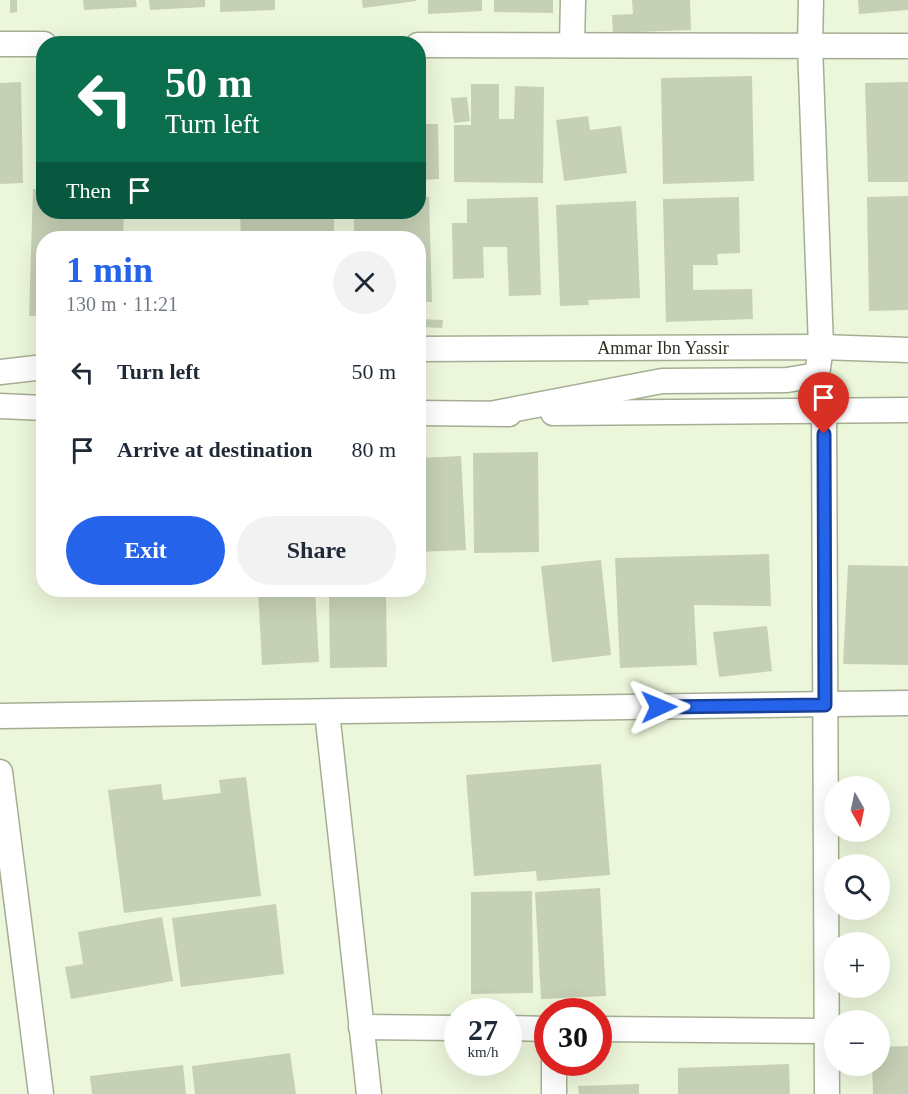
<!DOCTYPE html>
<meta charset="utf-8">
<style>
:root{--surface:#fff;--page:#f2f2f3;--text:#1f2937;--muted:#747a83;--accent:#2563eb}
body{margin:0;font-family:"Times New Roman",serif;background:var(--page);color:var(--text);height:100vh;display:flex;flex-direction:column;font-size:22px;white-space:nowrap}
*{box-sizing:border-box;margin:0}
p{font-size:20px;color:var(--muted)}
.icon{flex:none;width:33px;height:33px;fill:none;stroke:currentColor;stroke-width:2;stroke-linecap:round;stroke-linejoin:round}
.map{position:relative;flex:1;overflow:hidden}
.panel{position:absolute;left:36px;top:231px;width:390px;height:366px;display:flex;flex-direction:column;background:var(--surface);border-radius:24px;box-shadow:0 6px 24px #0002}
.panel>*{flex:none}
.banner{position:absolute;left:36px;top:36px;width:390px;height:183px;border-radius:24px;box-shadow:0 6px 24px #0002;background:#0b6e4f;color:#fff;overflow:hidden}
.needle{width:39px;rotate:171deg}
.buttons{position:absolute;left:824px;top:776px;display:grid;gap:12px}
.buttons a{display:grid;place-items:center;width:66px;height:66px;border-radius:50%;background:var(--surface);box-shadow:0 6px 24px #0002;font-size:30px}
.speed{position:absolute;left:444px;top:998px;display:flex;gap:12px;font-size:30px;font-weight:700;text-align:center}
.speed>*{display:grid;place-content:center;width:78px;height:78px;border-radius:50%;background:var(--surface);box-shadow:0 6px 24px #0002;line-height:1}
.speed small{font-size:15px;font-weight:400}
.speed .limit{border:9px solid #d22;background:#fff;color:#111}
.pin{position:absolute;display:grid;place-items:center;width:51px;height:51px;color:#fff;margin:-62px -26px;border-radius:50% 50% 50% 0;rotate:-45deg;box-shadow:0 0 6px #0007}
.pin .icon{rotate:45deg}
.me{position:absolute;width:66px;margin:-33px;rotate:89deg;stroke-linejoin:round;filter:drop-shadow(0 0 4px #0008)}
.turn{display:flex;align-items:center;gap:21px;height:126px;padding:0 30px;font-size:27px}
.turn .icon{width:78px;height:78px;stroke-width:2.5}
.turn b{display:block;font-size:42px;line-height:51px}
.then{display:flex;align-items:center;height:57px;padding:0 30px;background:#0003;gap:12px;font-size:22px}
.round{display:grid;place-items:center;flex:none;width:63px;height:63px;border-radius:32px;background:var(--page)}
.headline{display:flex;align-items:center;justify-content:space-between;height:102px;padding:0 30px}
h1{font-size:36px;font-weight:600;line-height:45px;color:var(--accent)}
.primary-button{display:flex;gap:12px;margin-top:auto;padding:12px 30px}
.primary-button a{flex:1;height:69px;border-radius:36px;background:var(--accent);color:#fff;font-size:24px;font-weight:600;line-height:69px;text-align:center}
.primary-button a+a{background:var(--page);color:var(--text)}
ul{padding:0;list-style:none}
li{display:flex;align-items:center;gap:18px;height:78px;padding:0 30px}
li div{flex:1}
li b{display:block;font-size:22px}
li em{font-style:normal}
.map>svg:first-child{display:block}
.building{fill:#c6d0b5}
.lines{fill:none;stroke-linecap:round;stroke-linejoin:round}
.minor-casing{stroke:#a5ae94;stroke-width:27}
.minor{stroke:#fff;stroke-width:24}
.route-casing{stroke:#184099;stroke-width:15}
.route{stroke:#2563eb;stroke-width:10}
.labels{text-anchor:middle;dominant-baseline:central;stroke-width:6;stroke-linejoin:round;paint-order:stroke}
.street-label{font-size:18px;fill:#2d3126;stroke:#fff}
</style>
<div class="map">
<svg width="908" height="1094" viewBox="0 0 908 1094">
<rect width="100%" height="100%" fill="#ecf6da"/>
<!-- building -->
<g class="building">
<polygon points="10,0 17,0 17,12 10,13"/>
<polygon points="83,0 136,0 137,7 84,10"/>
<polygon points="149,0 205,0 205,7 150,10"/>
<polygon points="220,0 275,0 275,10 220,12"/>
<polygon points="362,0 416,0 416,1 363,8"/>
<polygon points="428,0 482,0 482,11 428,14"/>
<polygon points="494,0 553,0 553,13 494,12"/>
<polygon points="632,0 690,0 691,30 613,33 612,15 633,14"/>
<polygon points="858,0 908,0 908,10 859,14"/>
<polygon points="752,76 754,181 663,184 661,78"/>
<polygon points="21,82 23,183 0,184 0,83"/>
<polygon points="908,82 908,182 868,182 865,83"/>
<polygon points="471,84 499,84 499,119 514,119 515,86 544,87 543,183 454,182 454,125 471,125"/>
<polygon points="467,97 470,121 454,123 451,98"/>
<polygon points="418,105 422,105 422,124 438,124 439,179 418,180"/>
<polygon points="588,116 590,130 621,126 627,173 564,181 556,120"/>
<polygon points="33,189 44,189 44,212 124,212 123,238 44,238 44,316 29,316"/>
<polygon points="908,196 908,310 869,311 867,197"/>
<polygon points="418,197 429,197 432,302 418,302 418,238 354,238 354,212 418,212"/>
<polygon points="538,197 541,295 509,296 507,247 483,247 484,278 453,279 452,223 467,223 467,199"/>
<polygon points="739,197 740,253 717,254 718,265 693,265 693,290 752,289 753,319 666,322 663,199"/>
<polygon points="636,201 640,298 588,300 589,305 560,306 556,205"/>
<polygon points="240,212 334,212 334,238 241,238"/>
<polygon points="419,319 443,320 442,328 419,327"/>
<polygon points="538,452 539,552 474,553 473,453"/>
<polygon points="461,456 466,550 418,552 418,458"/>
<polygon points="769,554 771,606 694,605 697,665 620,668 615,558"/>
<polygon points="601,560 611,655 552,662 541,566"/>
<polygon points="848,565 908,566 908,665 843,664"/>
<polygon points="258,590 315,590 319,662 262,665"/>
<polygon points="329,590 386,590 387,667 330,668"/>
<polygon points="767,626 772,671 719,677 713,632"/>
<polygon points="601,764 610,875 537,881 536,871 474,876 466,775"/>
<polygon points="246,777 261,896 124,913 108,790 161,784 163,800 221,793 219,780"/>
<polygon points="600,888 606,996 541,999 535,892"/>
<polygon points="532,891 533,993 471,994 471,892"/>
<polygon points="276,904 284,974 181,987 172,918"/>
<polygon points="162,917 173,981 71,999 65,967 83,964 78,932"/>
<polygon points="908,1046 908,1094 873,1094 872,1065 879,1065 879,1047"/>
<polygon points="290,1053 296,1094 195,1094 192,1066"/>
<polygon points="789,1064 790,1094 678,1094 678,1068"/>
<polygon points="183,1065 186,1094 92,1094 90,1076"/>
<polygon points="639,1084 639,1094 579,1094 578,1086"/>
</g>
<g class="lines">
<!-- minor casing -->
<g class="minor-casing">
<g id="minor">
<polyline points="0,44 44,44"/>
<polyline points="418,45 908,46"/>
<polyline points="572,45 573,0"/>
<polyline points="418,349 821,347 908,350"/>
<polyline points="0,372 44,367"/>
<polyline points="0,406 44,408"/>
<polyline points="824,411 827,1094"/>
<polyline points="418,413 509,414"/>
<polyline points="495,413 662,381 787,380 817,375 821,347 810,45 811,0"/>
<polyline points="553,413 908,410"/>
<polyline points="327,712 369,1094"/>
<polyline points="0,716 908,703"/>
<polyline points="0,772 41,1094"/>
<polyline points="361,1027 458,1028"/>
<polyline points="508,1028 548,1029"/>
<polyline points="598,1029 826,1031"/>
<polyline points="554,1094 554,1062"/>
</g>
</g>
<!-- minor -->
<use href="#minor" class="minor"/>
</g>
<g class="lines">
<!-- route casing -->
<g class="route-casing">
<polyline id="route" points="659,707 825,705 824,434"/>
</g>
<!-- route -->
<use href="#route" class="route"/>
</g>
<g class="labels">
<!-- street labels -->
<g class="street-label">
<text x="663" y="348">Ammar Ibn Yassir</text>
</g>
</g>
</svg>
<div class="buttons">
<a><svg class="needle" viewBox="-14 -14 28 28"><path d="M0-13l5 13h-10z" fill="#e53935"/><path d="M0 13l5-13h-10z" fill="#747a83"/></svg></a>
<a><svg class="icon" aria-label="search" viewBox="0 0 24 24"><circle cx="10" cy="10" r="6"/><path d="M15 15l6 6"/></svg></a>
<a>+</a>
<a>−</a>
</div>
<div class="speed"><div>27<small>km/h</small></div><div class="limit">30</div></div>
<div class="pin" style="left:824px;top:434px;background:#d93025"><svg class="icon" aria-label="arrive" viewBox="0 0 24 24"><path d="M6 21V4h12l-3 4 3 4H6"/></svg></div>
<svg class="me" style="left:659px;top:707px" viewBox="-20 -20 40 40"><path d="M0-17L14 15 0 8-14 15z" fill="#2563eb" stroke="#fff" stroke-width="4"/></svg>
<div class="banner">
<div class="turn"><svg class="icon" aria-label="left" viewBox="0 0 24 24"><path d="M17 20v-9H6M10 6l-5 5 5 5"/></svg><div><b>50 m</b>Turn left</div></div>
<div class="then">Then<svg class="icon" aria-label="arrive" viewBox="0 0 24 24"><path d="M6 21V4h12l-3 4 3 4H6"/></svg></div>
</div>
<section class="panel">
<div class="headline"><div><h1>1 min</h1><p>130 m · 11:21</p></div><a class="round"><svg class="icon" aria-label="close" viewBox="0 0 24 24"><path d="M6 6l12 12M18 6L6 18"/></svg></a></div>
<ul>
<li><svg class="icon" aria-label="left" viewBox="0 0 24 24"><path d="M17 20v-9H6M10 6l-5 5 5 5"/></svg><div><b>Turn left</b></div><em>50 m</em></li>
<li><svg class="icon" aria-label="arrive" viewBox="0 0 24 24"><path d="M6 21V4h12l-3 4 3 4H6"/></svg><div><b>Arrive at destination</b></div><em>80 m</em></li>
</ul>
<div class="primary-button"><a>Exit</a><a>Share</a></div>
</section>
</div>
